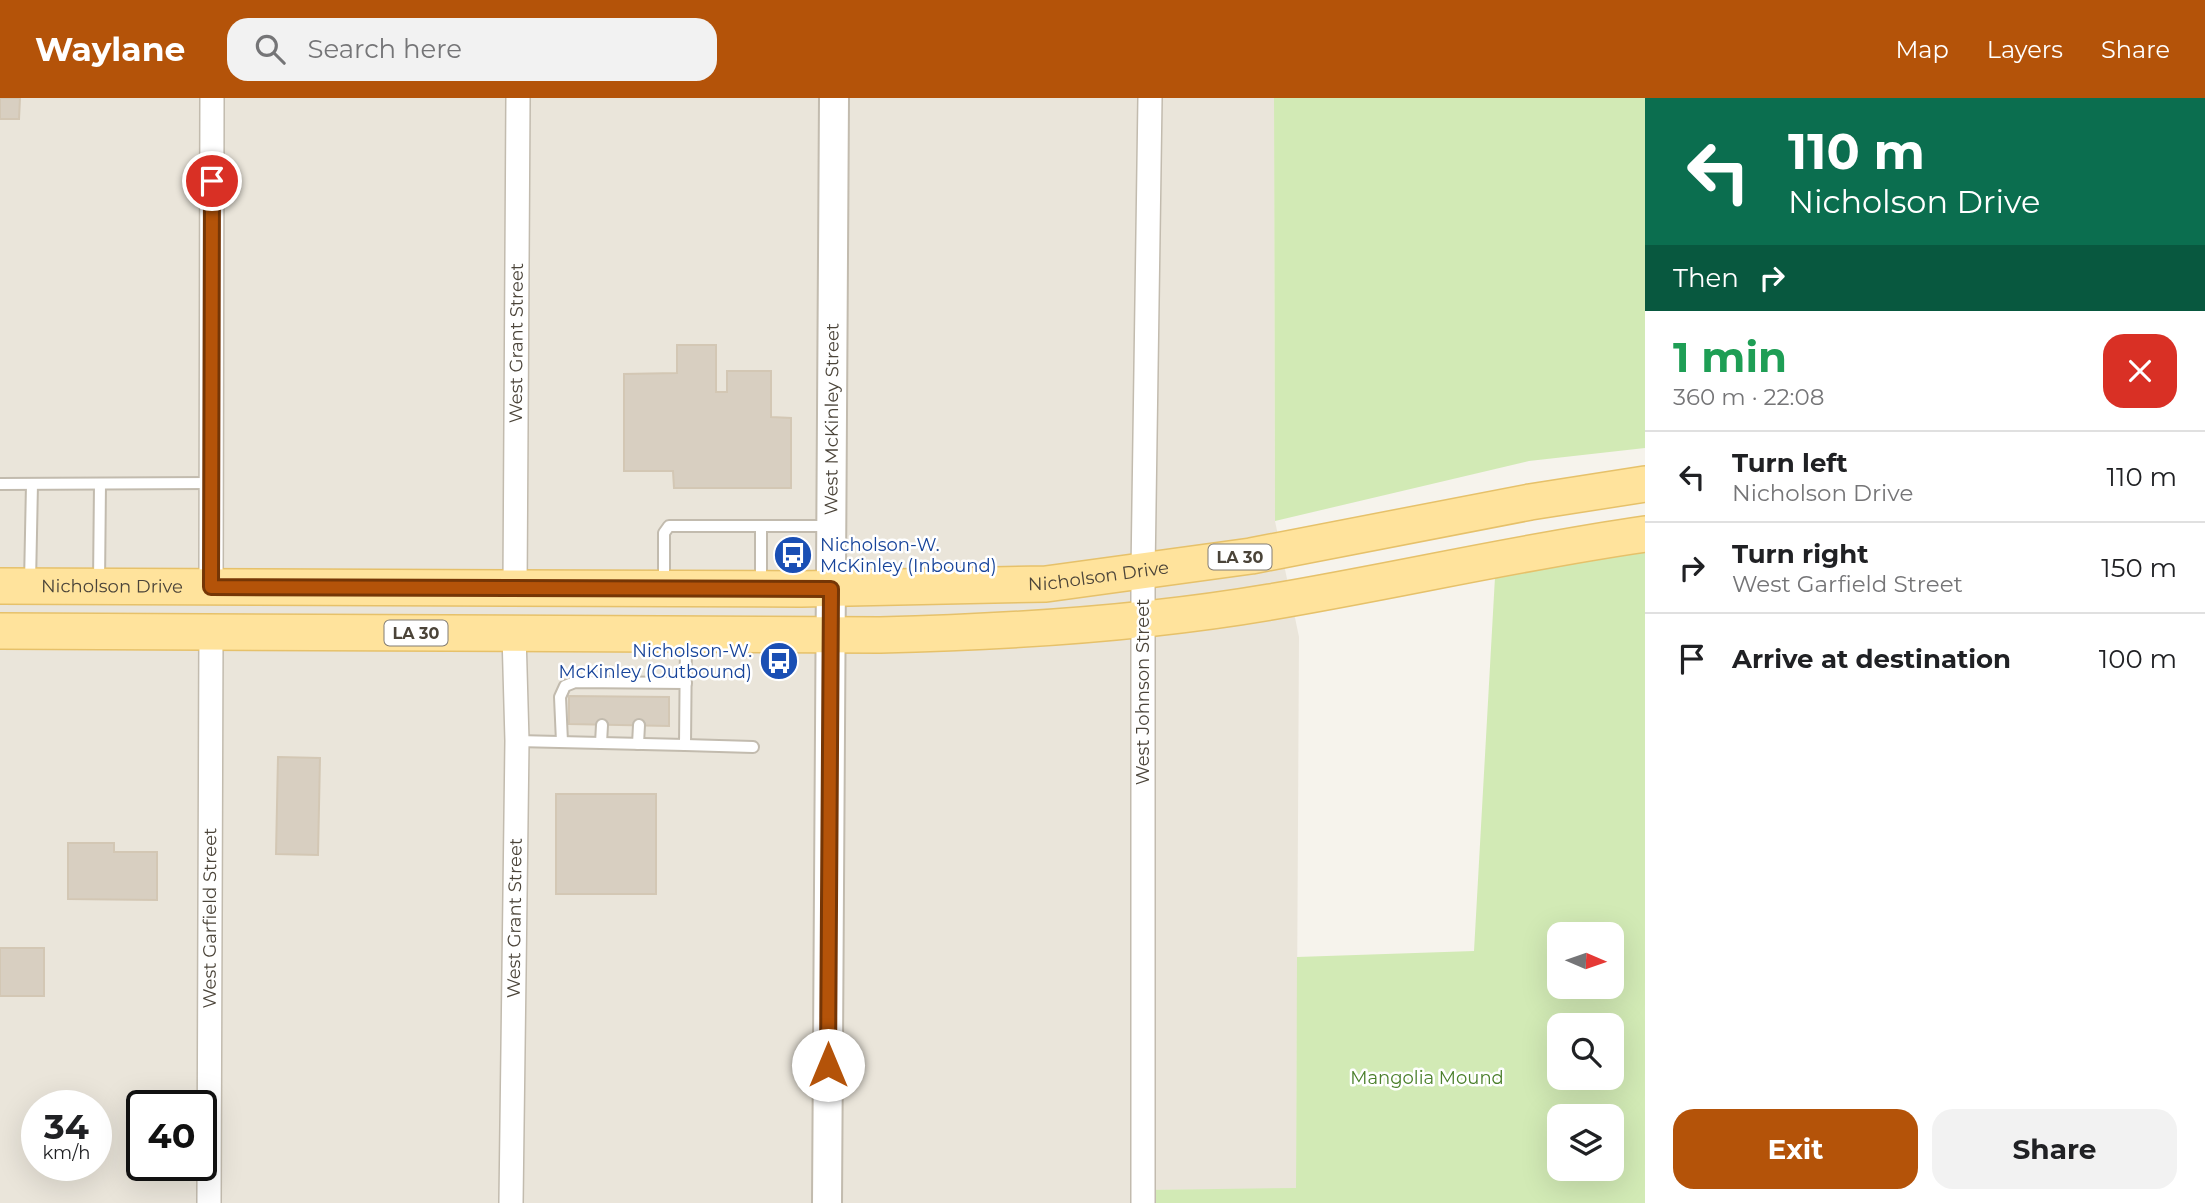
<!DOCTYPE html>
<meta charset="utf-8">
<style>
:root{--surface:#fff;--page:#f2f2f2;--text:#202124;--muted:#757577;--line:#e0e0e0;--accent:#b45309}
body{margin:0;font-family:Montserrat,sans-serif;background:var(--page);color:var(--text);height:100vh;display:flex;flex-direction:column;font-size:26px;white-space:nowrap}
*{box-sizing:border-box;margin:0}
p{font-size:23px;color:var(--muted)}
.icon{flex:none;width:38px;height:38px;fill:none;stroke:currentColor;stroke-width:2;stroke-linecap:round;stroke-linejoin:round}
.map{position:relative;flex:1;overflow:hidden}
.sheet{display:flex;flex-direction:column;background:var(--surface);width:560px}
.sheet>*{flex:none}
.guide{background:#0b6e4f;color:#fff;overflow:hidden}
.needle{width:46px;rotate:92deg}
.tools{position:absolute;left:1547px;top:824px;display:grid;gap:14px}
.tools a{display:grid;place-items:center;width:77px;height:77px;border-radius:14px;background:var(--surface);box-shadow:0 7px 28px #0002;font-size:35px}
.speed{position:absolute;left:21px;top:992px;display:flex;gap:14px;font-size:35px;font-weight:700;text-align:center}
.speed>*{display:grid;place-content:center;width:91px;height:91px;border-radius:50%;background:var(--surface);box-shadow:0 7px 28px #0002;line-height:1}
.speed small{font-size:18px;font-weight:400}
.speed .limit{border:4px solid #111;border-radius:10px;background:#fff;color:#111}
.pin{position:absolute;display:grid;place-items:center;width:60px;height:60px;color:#fff;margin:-30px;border:4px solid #fff;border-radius:50%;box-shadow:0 2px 7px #0007}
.me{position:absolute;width:77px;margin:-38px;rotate:0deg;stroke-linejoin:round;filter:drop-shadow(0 0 5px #0008)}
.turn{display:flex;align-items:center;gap:24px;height:147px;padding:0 28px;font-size:32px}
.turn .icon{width:91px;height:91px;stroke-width:2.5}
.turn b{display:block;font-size:49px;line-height:60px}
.then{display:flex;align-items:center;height:66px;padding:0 28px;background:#0003;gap:14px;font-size:26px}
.round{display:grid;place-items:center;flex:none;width:74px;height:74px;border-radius:21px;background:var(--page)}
.summary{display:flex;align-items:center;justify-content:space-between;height:119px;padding:0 28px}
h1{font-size:42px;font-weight:700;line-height:52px;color:#1e9e55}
.action{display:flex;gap:14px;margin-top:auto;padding:14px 28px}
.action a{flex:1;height:80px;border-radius:21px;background:var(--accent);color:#fff;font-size:28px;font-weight:700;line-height:80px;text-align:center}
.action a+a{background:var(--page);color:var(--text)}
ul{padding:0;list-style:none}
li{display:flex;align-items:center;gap:21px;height:91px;padding:0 28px;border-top:2px solid var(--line)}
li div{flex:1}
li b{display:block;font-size:26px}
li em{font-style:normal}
header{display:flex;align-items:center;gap:42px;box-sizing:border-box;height:98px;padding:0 35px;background:var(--accent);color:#fff}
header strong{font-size:33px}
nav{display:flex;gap:38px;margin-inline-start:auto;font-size:24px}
.search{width:490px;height:63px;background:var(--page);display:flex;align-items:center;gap:18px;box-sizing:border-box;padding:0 24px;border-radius:21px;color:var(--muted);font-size:26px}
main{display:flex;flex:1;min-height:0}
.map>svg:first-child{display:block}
.residential{fill:#eae5da;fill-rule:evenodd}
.green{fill:#d2eab5;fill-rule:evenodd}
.building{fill:#d8cfc1;stroke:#d3c7b4;stroke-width:2}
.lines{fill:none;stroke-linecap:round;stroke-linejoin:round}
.service-casing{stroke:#c2bbae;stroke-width:14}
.minor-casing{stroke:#c2bbae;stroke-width:26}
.tertiary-casing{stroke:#c2bbae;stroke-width:32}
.primary-casing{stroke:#e6c16a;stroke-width:38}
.service{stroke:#fff;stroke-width:10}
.minor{stroke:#fff;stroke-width:23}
.tertiary{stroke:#fff;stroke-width:28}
.primary{stroke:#ffe39c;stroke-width:35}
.route-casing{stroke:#753606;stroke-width:18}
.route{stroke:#b45309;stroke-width:12}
.labels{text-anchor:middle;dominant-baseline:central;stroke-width:5;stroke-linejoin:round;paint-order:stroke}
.shield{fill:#fff;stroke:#817c74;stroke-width:2}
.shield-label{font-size:16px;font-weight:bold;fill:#4b4439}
.street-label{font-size:18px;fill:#4b4439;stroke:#fff}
.transit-label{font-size:18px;fill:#164399;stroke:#fff;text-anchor:start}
.park-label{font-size:18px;fill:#4a7f2a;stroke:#fff}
</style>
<header>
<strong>Waylane</strong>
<div class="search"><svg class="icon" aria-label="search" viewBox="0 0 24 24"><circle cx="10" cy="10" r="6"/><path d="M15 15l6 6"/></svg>Search here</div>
<nav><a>Map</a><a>Layers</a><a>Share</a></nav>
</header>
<main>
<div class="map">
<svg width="1645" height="1105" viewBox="0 0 1645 1105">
<rect width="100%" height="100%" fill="#f6f3ec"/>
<!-- residential -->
<path class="residential" d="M0,0h1274l1,423 24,116 -3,552 -153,1v13h-1143zM37,1008h59v60h-59zM142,1008h59v60h-59z"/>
<!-- green -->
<g class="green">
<polygon points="1274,0 1645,0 1645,350 1529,363 1275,423"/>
<path d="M1645,454v651h-502v-13l153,-2 1,-231 177,-6 21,-374zM1559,836h53v53h-53zM1559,928h53v52h-53zM1559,1018h53v53h-53z"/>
</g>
<!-- building -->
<g class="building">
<polygon points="0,0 20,0 19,21 0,21"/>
<polygon points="677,247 716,247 716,294 727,294 727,273 771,273 771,319 791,320 791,390 674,390 673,373 624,373 624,276 677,275"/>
<polygon points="569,598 669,599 669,628 569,626"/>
<polygon points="278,659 320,660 318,757 276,756"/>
<rect x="556" y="696" width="100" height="100"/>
<polygon points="68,745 114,745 114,754 157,754 157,802 68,801"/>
<rect x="0" y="850" width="44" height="48"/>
</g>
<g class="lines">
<!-- service casing -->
<g class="service-casing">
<g id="service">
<polyline points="0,386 212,385"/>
<polyline points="30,485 32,386"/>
<polyline points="99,485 100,386"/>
<polyline points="761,485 761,428"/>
<polyline points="664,488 664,435 669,428 829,428"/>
<polyline points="517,643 685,647 686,540"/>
<polyline points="562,644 560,599 565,588 575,584 686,585"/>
<polyline points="601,645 602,627"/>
<polyline points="638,646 639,627"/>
<polyline points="685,647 753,649"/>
</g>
</g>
<!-- minor casing -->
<g class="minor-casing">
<g id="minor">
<polyline points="211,489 212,0"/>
<path id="s1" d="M515,490l3,-490"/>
<path id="s2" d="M209,1105l2,-571"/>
<path id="s3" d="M511,1105l6,-462 -3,-107"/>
<polyline points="1143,1105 1143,475 1150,0"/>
</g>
</g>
<!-- tertiary casing -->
<g class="tertiary-casing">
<g id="tertiary">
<path id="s4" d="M827,1105l7,-1105"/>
</g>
</g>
<!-- primary casing -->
<g class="primary-casing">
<g id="primary">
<path id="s5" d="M0,488l801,3 245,-5 205,-28 279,-54 115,-18"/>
<path d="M0,533l880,4c131,-3 261,-11 390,-33 125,-21 249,-50 375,-68"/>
</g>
</g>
<!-- service -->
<use href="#service" class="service"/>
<!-- minor -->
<use href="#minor" class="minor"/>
<!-- tertiary -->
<use href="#tertiary" class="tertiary"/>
<!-- primary -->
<use href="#primary" class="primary"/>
</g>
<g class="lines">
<!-- route casing -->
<g class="route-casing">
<polyline id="route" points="212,83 211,489 831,491 828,967"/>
</g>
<!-- route -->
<use href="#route" class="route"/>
</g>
<!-- icons -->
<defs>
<g id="bus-disc" transform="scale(2.0125)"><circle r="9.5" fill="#1a4fb4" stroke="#fff"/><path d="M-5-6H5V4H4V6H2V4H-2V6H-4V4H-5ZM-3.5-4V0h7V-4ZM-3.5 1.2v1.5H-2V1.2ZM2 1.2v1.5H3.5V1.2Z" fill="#fff"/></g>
</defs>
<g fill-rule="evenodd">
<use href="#bus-disc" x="793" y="457"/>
<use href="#bus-disc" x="779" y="563"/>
</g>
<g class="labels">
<!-- shield labels -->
<g class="shield">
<rect x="1208.5" y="446.5" width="63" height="25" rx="5"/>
<rect x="384.5" y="522.5" width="63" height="25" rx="5"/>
</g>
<g class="shield-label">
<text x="1240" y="459">LA 30</text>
<text x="416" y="535">LA 30</text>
</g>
<!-- street labels -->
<g class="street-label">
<text stroke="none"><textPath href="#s1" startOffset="245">West Grant Street</textPath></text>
<text stroke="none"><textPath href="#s4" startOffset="784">West McKinley Street</textPath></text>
<text stroke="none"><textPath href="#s5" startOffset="1099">Nicholson Drive</textPath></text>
<text stroke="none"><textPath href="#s5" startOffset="112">Nicholson Drive</textPath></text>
<text transform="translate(1143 594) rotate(-90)">West Johnson Street</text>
<text stroke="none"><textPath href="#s2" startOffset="285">West Garfield Street</textPath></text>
<text stroke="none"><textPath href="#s3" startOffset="285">West Grant Street</textPath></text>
</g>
<!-- transit labels -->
<g class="transit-label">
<text x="820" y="447">Nicholson-W.<tspan x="820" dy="21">McKinley (Inbound)</tspan></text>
<text x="752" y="553" text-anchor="end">Nicholson-W.<tspan x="752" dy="21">McKinley (Outbound)</tspan></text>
</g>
<!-- park labels -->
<g class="park-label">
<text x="1427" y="980">Mangolia Mound</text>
</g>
</g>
</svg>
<div class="tools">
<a><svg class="needle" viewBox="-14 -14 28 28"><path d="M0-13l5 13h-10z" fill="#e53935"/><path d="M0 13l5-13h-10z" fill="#757577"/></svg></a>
<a><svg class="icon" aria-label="search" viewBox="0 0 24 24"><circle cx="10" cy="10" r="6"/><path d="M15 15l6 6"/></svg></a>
<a><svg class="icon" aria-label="layers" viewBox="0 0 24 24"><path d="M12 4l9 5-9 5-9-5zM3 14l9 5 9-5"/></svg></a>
</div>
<div class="speed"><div>34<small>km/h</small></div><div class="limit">40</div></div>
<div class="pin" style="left:212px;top:83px;background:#d93025"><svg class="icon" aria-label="arrive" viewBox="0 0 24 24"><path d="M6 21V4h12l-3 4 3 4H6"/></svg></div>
<svg class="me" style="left:828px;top:967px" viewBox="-20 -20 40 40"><circle r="19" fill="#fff"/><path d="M0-13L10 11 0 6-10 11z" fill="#b45309"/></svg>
</div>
<section class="sheet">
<div class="guide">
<div class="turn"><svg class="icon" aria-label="left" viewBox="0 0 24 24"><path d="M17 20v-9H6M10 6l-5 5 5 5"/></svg><div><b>110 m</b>Nicholson Drive</div></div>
<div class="then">Then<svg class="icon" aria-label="right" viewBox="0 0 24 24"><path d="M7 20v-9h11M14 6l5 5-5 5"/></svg></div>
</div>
<div class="summary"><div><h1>1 min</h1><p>360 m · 22:08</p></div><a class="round" style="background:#d93025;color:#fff"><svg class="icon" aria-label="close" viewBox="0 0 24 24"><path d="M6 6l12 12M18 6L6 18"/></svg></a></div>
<ul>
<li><svg class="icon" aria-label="left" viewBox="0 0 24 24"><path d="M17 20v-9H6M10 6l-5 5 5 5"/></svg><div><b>Turn left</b><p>Nicholson Drive</p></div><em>110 m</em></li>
<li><svg class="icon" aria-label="right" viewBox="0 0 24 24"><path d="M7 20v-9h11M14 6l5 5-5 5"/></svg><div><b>Turn right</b><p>West Garfield Street</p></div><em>150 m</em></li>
<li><svg class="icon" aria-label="arrive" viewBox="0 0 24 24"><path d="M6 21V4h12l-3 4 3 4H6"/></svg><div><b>Arrive at destination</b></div><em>100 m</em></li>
</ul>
<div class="action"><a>Exit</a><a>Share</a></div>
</section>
</main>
